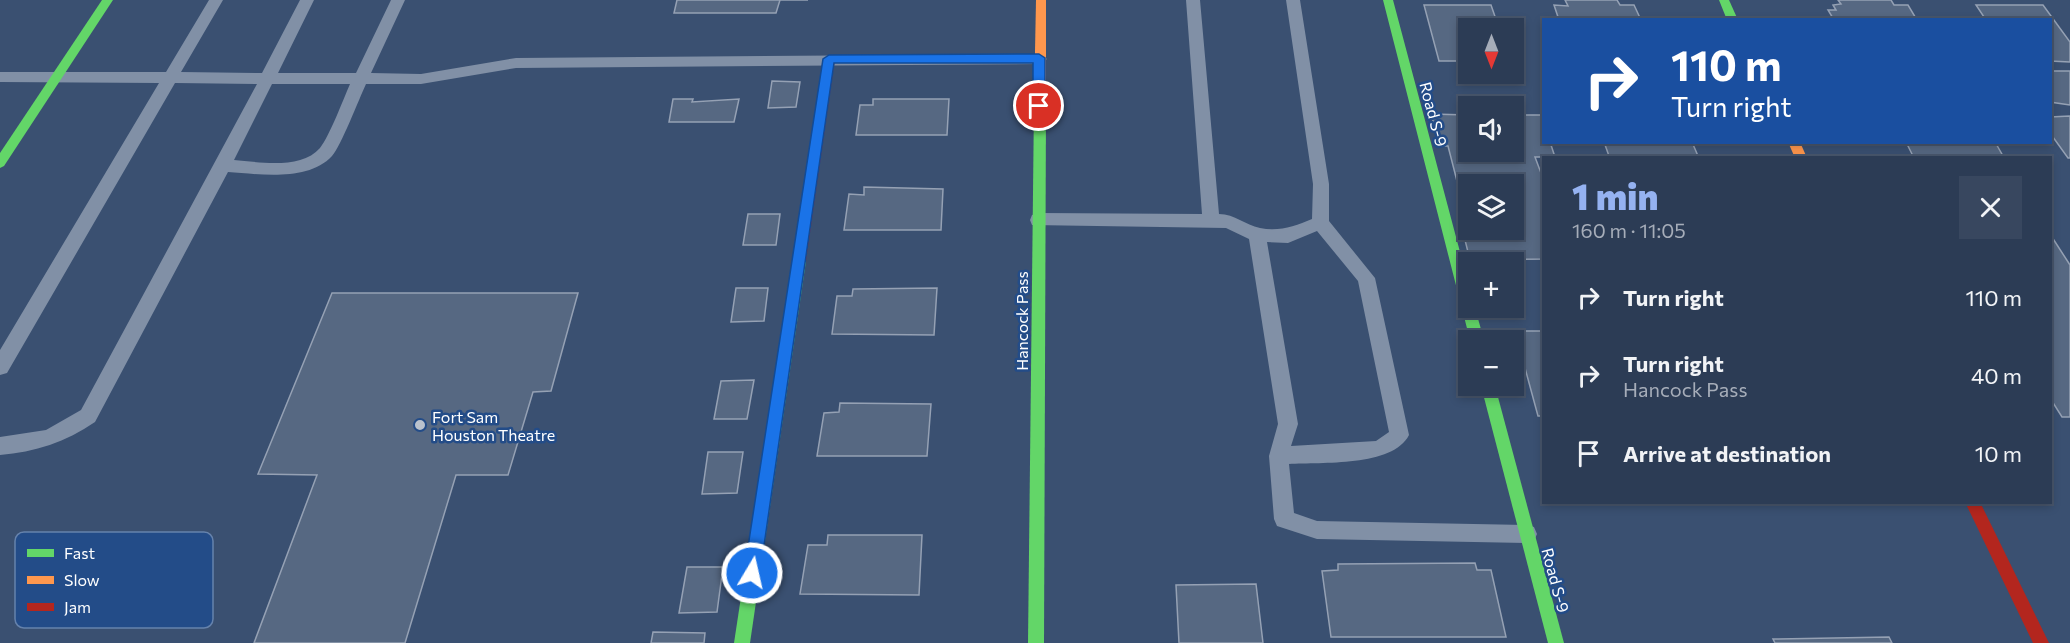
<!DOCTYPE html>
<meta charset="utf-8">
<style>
:root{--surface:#2c3c55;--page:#38475f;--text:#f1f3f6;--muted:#a6adb9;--line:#48566c;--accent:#95b2f1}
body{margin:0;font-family:Commissioner,sans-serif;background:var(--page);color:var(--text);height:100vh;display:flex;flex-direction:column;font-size:22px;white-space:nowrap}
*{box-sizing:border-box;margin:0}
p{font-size:20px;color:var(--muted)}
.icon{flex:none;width:33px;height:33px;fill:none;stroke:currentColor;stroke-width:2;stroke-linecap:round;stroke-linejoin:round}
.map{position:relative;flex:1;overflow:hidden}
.side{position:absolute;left:1542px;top:156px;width:510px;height:348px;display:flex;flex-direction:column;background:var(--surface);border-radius:0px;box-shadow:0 3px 9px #0003,0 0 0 2px var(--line)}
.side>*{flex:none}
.guide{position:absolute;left:1542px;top:18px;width:510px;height:126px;border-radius:0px;box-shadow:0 3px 9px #0003,0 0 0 2px var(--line);background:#1a4fa0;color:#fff;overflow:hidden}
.needle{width:39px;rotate:180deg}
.tools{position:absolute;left:1458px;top:18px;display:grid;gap:12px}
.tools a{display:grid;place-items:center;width:66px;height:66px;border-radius:0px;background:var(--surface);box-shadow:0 3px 9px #0003,0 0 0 2px var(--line);font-size:30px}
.pin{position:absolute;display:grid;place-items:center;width:51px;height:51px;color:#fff;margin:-26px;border:3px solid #fff;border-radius:50%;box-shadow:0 2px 6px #0007}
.me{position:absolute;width:66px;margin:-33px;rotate:9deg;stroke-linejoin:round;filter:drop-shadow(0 0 4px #0008)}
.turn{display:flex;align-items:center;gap:21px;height:126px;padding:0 30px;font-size:27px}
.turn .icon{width:78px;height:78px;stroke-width:2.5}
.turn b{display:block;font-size:42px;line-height:51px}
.round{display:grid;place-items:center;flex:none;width:63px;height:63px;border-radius:0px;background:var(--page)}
.headline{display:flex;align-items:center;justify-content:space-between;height:102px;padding:0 30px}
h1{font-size:36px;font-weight:800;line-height:45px;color:var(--accent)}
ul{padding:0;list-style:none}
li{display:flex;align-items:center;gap:18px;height:78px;padding:0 30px}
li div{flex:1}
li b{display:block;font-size:22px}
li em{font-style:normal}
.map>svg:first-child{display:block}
.building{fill:#566882;stroke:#95a1b4;stroke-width:1.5}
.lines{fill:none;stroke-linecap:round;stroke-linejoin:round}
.lane{fill:#8190a6;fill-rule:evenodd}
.fast{fill:#63d668;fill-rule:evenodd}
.slow{fill:#ff974d;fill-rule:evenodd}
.jam{fill:#b3261e;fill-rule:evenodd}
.route{fill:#1a73e8;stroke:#114b97;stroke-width:1.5}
.poi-dot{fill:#bac2cd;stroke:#234c88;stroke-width:2}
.labels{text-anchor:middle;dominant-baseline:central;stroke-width:5;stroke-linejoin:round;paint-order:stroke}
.street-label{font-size:16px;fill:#fff;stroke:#234c88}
.poi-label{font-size:16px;fill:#fff;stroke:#234c88;text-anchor:start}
.key{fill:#234c88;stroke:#6582ac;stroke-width:1.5}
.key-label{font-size:16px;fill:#fff}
</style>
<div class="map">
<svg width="2070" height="643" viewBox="0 0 2070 643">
<rect width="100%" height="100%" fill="#3a5071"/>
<!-- building -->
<g class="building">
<polygon points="677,0 808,0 780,0 776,13 674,13"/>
<polygon points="1565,0 1617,0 1620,5 1634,5 1641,20 1559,20 1554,5 1568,6"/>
<polygon points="1838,0 1891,0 1894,5 1908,5 1917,20 1834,20 1828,10 1836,10 1833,5 1841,4"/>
<polygon points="1424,5 1491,5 1499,28 1468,28 1468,61 1439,61"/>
<polygon points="1976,5 2043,5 2070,42 2070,62 2050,61 2050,20 1986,20"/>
<polygon points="2050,71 2070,71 2070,105 2050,102"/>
<polygon points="772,81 800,82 796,107 768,108"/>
<polygon points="673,99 693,99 692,102 739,99 734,122 669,122"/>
<polygon points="873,99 949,99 947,135 856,135 860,105 873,105"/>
<polygon points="1431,114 1468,115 1468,152 1514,152 1514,115 1541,115 1544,142 1550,142 1555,157 1535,157 1544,181 1544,259 1470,260 1461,224 1468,224 1468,230 1514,230 1514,184 1468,184 1468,224 1448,146 1440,146"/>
<polygon points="2070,116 2070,158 2068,158 2050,133 2050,117"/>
<polygon points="1604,142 1692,142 1698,156 1609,156"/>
<polygon points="1906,142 1995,142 2003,156 1913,156"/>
<polygon points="864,187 943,189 941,230 844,230 849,194 864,195"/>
<polygon points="748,214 780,214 776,245 743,245"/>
<polygon points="2050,234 2070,265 2070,417 2062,417 2050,398"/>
<polygon points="736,288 768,288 764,321 731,322"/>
<polygon points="937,288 934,335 832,334 837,296 852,296 853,289"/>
<polygon points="332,293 578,293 551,391 533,392 508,475 456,475 405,643 254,643 317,475 258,474"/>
<polygon points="1515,331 1544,331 1544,416 1538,416"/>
<polygon points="754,380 747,419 714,419 721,381"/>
<polygon points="840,403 931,404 927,456 817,456 824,413 839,412"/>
<polygon points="708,452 743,452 737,493 702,494"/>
<polygon points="828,535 922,535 919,595 800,594 808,545 827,545"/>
<polygon points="1475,563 1477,570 1491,570 1506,637 1331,637 1322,571 1338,570 1338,564"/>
<polygon points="687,567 723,567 717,612 679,613"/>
<polygon points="1256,584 1263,643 1179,643 1176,585"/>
<polygon points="653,632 705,633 704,643 651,643"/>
<polygon points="1889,637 1892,643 1775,643 1773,639"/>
</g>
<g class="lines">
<!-- lane -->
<g class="lane">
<path d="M209,0h14l-42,72 81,1 38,-73h14l-36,73h78l35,-73h14l-34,73 50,1 95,-16 523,-4 8,5 -8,5 -523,4 -95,16h-55c-7,15 -25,62 -34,72 -24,26 -73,18 -104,16l-133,250c-29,20 -60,30 -95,33v-18l46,-7 35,-20 176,-326 -82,-1 -168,290 -7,2v-25l159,-267 -159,-1v-10h166zM272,84h78c-7,16 -20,51 -30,64 -19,22 -61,14 -86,12z"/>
<path d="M1186,0h14l19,214c16,0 26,11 41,14 19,4 35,-2 52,-9l1,-35 -27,-184h14l29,184v37l46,57 34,157c-16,32 -88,27 -120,29l5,49 23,8 210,4 7,2 3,7 -3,7 -7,2 -210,-4 -40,-13 -3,-7 -5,-63 9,-32 -29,-185 -23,-11 -194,-3 -2,-5 2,-5 6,-2 164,1zM1317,231l41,50 31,151 -13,9 -85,5 7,-22 -31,-182 21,1z"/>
</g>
<!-- fast -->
<g class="fast">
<polygon points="102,0 113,0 4,166 0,168 0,153"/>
<polygon points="1383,0 1393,0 1468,282 1468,308 1475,308 1484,340 1470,340"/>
<polygon points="1719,0 1729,0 1738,20 1727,20"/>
<polygon points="1040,99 1046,103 1044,643 1028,643 1034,103"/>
<polygon points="799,256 806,261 750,643 734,643 792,261"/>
<polygon points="1481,386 1495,386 1564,643 1548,643"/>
</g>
<!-- slow -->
<g class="slow">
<polygon points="1036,0 1046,0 1046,103 1040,107 1034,103"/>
<polygon points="1788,142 1800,142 1807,158 1795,158"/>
</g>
<!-- jam -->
<g class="jam">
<polygon points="829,55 835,59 806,261 799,266 792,261 823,59"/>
<polygon points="1965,502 1980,502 2049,643 2033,643"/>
</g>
</g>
<!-- route -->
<polygon class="route" points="1039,54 1045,58 1045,106 1039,110 1033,106 1033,63 834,63 760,573 758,578 752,580 747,578 744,573 823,59 829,55"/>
<!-- markers -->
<circle class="poi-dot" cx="420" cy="425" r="6"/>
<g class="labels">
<!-- street labels -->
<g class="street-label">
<text transform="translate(1434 114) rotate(75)">Road S-9</text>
<text transform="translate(1021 321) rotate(-90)">Hancock Pass</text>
<text transform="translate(1556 580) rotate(75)">Road S-9</text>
</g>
<!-- poi labels -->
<g class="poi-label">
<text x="432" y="416">Fort Sam<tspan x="432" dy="18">Houston Theatre</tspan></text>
</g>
</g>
<!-- legend -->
<rect x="15" y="532" width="198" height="96" rx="9" class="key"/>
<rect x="27" y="549" width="27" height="8" fill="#63d668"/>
<rect x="27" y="576" width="27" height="8" fill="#ff974d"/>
<rect x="27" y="603" width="27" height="8" fill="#b3261e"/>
<g class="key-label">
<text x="64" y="559">Fast</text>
<text x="64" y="586">Slow</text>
<text x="64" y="613">Jam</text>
</g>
</svg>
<div class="tools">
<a><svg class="needle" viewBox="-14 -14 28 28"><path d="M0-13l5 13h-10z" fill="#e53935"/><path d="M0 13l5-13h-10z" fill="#a6adb9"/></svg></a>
<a><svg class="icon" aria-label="sound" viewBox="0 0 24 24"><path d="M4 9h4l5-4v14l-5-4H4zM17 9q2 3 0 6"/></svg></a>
<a><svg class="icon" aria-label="layers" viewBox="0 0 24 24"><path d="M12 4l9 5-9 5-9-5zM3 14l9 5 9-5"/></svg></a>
<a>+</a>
<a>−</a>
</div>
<div class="pin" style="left:1039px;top:106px;background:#d93025"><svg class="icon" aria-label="arrive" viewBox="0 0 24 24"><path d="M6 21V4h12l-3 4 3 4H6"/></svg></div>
<svg class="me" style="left:752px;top:573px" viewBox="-20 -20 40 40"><circle r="17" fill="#1a73e8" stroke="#fff" stroke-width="3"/><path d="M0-11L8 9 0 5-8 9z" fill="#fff"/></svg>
<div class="guide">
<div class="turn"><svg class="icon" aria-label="right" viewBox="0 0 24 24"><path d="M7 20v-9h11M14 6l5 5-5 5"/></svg><div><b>110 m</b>Turn right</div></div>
</div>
<section class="side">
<div class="headline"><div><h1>1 min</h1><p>160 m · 11:05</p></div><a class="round"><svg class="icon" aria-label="close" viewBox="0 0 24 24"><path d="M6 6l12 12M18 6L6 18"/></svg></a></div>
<ul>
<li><svg class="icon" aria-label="right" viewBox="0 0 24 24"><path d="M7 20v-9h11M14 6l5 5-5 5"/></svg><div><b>Turn right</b></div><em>110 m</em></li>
<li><svg class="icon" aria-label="right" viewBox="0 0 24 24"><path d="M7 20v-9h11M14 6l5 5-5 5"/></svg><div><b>Turn right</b><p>Hancock Pass</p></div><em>40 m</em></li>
<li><svg class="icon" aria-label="arrive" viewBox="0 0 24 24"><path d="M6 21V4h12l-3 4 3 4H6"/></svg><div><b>Arrive at destination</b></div><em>10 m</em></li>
</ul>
</section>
</div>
